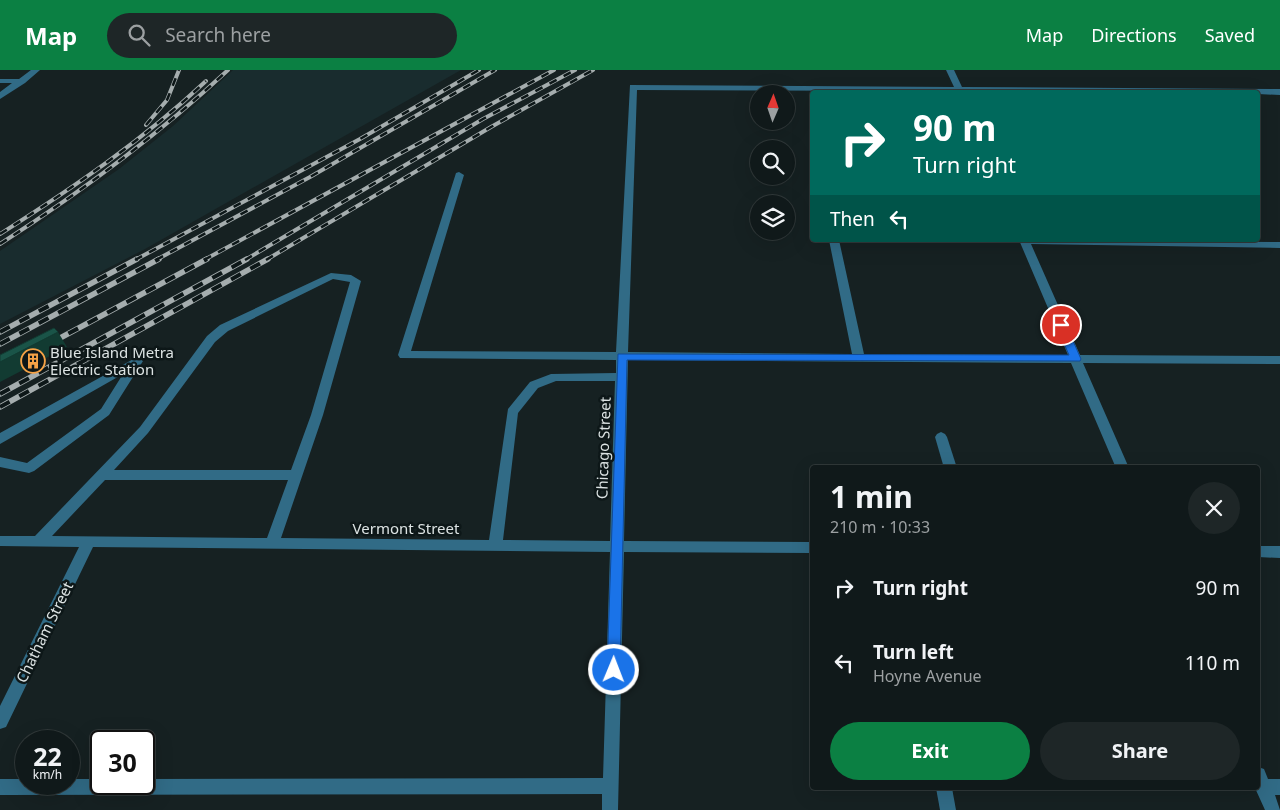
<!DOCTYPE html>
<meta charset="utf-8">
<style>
:root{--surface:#10191a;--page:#1e2627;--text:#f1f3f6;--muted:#9ca0a2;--line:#303839;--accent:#0b8043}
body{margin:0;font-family:"Noto Sans",sans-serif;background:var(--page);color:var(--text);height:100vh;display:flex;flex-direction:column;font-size:19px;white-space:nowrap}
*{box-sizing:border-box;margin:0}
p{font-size:16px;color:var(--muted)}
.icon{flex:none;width:28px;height:28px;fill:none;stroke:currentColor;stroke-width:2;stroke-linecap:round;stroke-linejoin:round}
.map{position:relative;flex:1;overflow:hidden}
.drawer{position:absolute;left:810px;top:395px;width:450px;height:325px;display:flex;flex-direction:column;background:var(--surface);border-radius:5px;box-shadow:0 5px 20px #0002,0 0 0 1px var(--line)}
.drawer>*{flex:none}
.banner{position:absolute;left:810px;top:20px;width:450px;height:152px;border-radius:5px;box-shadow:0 5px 20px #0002,0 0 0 1px var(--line);background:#00695c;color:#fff;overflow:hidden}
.needle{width:32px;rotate:2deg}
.tools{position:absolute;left:750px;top:15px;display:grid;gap:10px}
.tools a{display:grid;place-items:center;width:45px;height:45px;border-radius:50%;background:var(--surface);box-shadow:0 5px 20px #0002,0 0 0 1px var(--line);font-size:25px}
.speed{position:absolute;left:15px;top:660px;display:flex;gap:10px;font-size:25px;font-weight:700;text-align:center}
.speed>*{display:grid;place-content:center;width:65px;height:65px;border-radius:50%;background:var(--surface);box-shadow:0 5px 20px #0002,0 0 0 1px var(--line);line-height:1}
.speed small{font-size:12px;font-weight:400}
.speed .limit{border:2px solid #111;border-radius:8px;background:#fff;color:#111}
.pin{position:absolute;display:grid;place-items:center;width:42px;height:42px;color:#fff;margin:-21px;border:2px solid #fff;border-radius:50%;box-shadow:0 1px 5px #0007}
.me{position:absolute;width:55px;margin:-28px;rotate:1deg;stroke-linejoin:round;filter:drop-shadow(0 0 4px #0008)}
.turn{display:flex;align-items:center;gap:18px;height:105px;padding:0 20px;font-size:22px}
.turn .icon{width:65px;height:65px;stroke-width:2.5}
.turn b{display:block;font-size:35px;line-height:42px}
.then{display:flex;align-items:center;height:48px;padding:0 20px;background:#0003;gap:10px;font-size:19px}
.round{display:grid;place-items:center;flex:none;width:52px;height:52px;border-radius:26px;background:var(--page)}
.overview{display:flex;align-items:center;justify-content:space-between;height:85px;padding:0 20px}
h1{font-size:30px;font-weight:700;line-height:38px}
.cta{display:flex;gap:10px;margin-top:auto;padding:10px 20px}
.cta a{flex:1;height:58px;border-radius:30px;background:var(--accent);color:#fff;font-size:20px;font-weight:700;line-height:58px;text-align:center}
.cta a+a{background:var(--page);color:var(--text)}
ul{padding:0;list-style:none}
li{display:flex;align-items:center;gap:15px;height:75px;padding:0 20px}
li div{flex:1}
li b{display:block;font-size:19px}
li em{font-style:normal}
header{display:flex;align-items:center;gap:30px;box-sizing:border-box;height:70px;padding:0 25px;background:var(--accent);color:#fff}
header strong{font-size:24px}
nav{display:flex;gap:28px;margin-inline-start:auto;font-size:18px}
.search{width:350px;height:45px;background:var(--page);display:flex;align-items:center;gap:12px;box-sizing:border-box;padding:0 18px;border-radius:28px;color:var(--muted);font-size:19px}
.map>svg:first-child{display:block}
.built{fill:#192c2e}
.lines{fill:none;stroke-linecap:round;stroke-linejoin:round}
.minor{fill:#316b86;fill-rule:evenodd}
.rail-far1-casing{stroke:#a5adae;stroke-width:4}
.rail-casing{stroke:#a5adae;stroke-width:5.5}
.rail-far1{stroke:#0d1718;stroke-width:2.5;stroke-dasharray:8;stroke-linecap:butt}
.rail{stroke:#0d1718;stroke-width:4;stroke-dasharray:11;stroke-linecap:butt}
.shaded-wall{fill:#123b32}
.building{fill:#1a5448;stroke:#123b32}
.route{fill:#1a73e8;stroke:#114b97}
.labels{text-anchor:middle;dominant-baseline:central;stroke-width:5;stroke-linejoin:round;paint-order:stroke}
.poi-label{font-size:15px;fill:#dce3e3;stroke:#0d1718;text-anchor:start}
.street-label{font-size:15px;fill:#dce3e3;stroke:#0d1718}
</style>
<header>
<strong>Map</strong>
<div class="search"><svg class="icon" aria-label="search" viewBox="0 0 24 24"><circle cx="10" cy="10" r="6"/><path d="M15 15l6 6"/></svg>Search here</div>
<nav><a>Map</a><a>Directions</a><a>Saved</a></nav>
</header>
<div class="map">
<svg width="1280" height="740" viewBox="0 0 1280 740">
<rect width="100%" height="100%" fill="#162122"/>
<!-- built -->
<polygon class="built" points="233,0 461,0 145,179 0,254 0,181 119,99 173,56"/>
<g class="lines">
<!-- minor -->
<g class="minor">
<polygon points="31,0 40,0 25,13 0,29 0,22 12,13 0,13 0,9 19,9"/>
<path d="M946,0h8l8,17 318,2v6l-22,-1v-2l-621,-2 -9,262 224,2 -23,-114h10l25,114 204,1 -49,-115 261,2v6l-249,-4 49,111 200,1v8l-197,-1 46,105h-13l-45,-105 -443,-3 -4,181 188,1v11l-188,-1 -6,258h-16v-16l-602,1v-16h26v5h43v-5h32v5h43v-5l459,-1 7,-226 -517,-5 -87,180 -6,2v-23l79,-159 -79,-1v-10h35l105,-109 67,-91 13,-11 111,-52 20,2 10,6 -38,134 -42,123 208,2 19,-131 22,-27 21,-8 65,-1v-13l-216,-2 -2,-3 58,-182 3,-1 5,3 -53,176 205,1 14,-267 324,2zM333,209l17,3 -39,133 -20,55h-177l34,-37 67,-91 13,-11zM556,311h59l-5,160 -107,-1 15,-127 20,-25zM105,410h183l-21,58 -215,-2z"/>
<polygon points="137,287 143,291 109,345 34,401 29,403 0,397 0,387 27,393 101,339 123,304 0,374 0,363"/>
<polygon points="941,362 945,364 947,367 957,398 944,398 935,367 937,364"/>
<polygon points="1258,476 1280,476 1280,488 1258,487"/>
<polygon points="1258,697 1264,699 1268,709 1280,709 1280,725 1275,725 1280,740 1265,740 1255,718 1258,718"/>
<polygon points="936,718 952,718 956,740 940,740"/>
</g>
<!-- rail-far1 casing -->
<g class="rail-far1-casing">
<g id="rail-far1">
<polyline points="146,55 167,30 179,0"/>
<path d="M0,164c73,-46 143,-94 206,-153"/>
<path d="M0,174c81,-52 157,-108 228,-174"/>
<polyline points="135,190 360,69 479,0"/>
<polyline points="156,190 310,107 495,0"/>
<polyline points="204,190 554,0"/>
<polyline points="245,190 483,49 575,0"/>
<polyline points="266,190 491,57 593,0"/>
</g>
</g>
<!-- rail casing -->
<g class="rail-casing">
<g id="rail">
<polyline points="0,262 137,189"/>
<polyline points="0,274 159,189"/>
<polyline points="49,274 207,189"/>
<polyline points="0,324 247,189"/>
<polyline points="0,337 268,189"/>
</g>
</g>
<!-- rail-far1 -->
<use href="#rail-far1" class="rail-far1"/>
<!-- rail -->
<use href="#rail" class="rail"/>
</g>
<!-- shaded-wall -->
<polygon class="shaded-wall" points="58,262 67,277 0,312 0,292"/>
<!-- building -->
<polygon class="building" points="54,258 58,262 0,292 0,285"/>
<!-- route -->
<polygon class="route" points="1061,252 1066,255 1081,289 1080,291 627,290 620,600 618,604 614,606 609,604 607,600 618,284 1069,285 1056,255"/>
<!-- icons -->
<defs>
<g id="building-ring" transform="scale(1.25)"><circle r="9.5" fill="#0d1718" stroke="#f5a246" stroke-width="1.5"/><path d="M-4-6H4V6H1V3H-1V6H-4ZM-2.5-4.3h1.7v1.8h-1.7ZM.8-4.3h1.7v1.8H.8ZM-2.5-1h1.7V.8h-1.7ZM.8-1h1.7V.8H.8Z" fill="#f5a246"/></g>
</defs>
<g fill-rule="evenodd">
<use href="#building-ring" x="33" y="291"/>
</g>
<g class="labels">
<!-- poi labels -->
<g class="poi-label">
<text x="50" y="282">Blue Island Metra<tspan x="50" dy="17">Electric Station</tspan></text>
</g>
<!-- street labels -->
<g class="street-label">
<text transform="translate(603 378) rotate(-88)">Chicago Street</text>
<text x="406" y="458">Vermont Street</text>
<text transform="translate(44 562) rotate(-64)">Chatham Street</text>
</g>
</g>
</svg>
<div class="tools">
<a><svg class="needle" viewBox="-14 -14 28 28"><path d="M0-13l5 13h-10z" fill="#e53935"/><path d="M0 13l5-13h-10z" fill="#9ca0a2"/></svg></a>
<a><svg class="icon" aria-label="search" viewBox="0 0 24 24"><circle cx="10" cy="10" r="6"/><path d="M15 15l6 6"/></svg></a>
<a><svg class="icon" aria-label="layers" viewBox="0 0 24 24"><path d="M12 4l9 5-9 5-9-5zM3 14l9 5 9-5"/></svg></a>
</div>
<div class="speed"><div>22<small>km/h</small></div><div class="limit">30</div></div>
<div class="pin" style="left:1061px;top:255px;background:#d93025"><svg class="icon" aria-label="arrive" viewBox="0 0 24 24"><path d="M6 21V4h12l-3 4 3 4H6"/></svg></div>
<svg class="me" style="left:614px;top:600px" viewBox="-20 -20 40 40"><circle r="17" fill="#1a73e8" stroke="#fff" stroke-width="3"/><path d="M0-11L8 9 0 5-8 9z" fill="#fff"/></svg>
<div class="banner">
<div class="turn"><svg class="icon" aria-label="right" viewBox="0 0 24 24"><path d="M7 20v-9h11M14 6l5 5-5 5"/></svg><div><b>90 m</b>Turn right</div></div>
<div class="then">Then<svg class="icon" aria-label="left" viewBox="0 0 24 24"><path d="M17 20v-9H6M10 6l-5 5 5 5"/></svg></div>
</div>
<section class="drawer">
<div class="overview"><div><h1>1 min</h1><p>210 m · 10:33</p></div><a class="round"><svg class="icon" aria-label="close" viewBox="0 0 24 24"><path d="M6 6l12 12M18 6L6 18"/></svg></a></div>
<ul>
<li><svg class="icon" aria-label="right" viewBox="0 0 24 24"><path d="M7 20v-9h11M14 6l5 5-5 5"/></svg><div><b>Turn right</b></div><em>90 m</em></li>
<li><svg class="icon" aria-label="left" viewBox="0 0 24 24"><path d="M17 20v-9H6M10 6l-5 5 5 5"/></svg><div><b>Turn left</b><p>Hoyne Avenue</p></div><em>110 m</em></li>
</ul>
<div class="cta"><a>Exit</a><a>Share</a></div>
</section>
</div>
